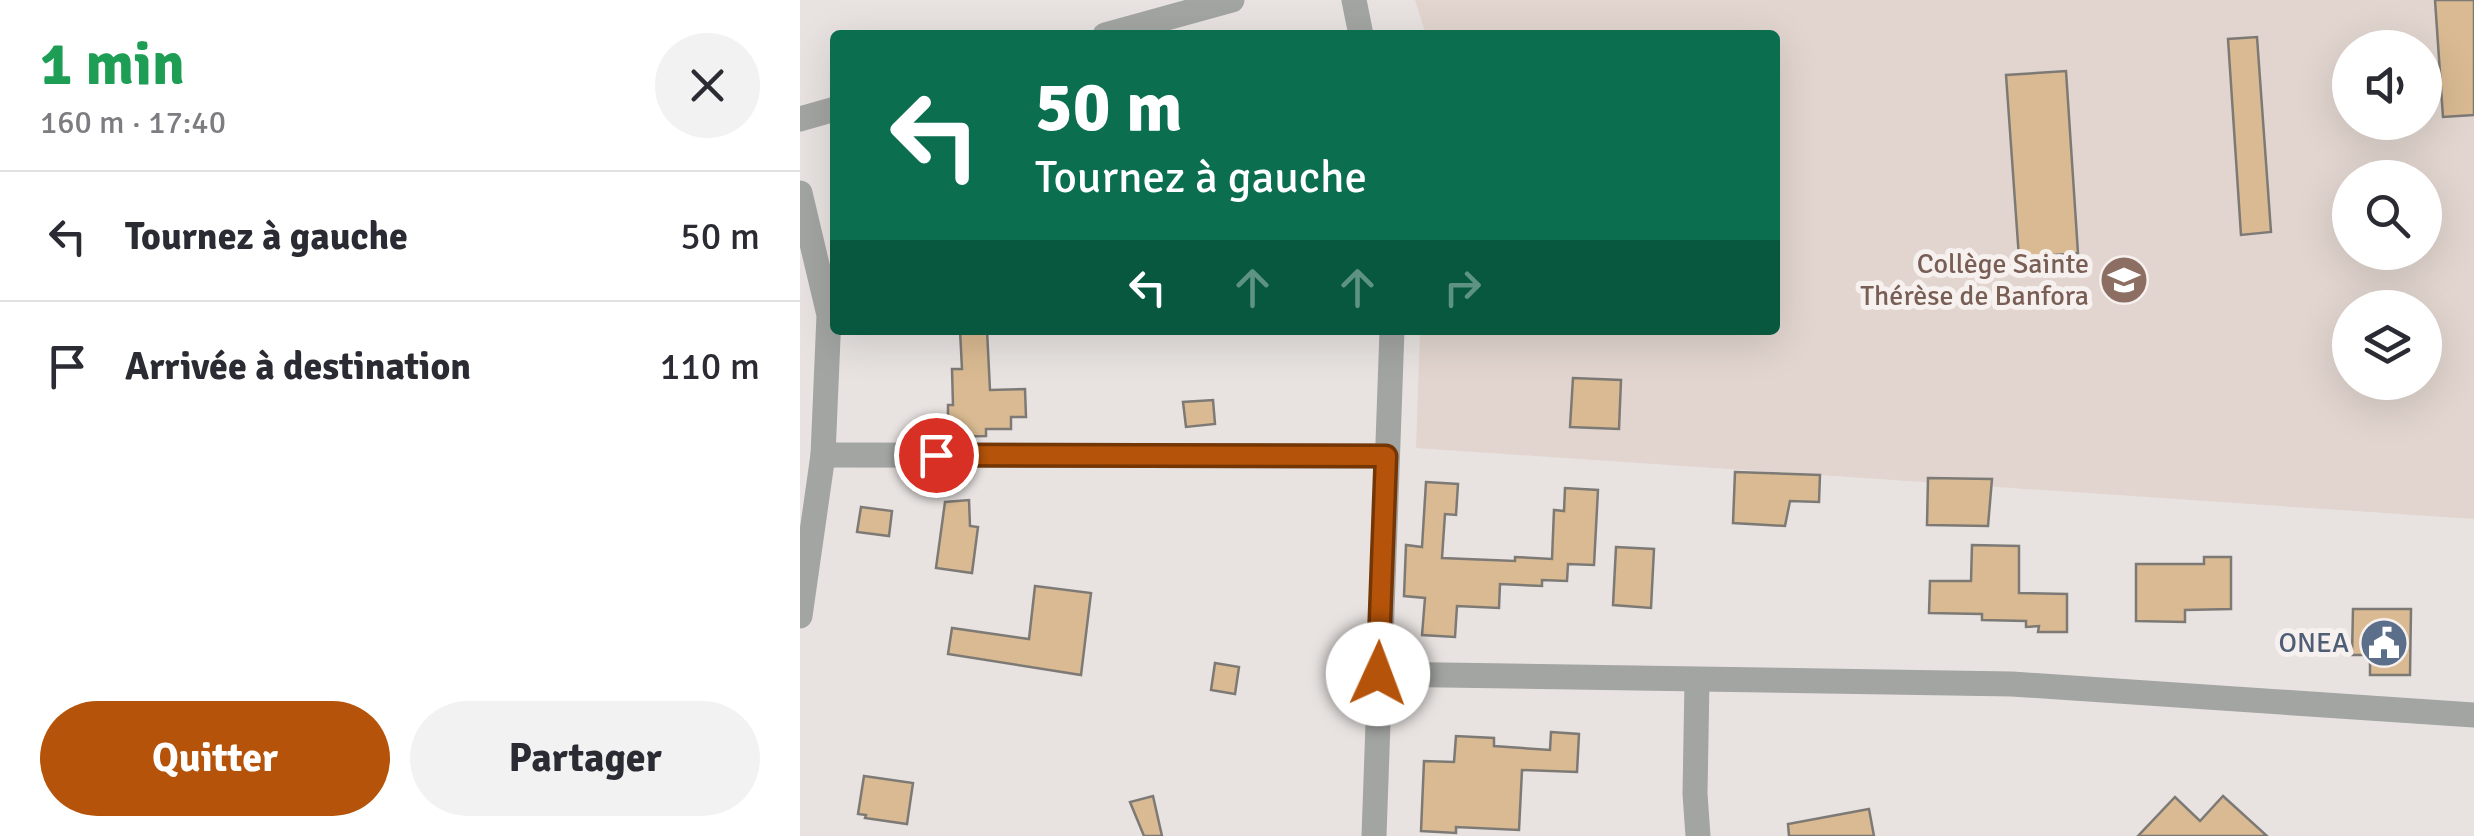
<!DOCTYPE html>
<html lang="fr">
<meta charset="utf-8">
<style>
:root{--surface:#fff;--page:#f2f2f3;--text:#2b2b33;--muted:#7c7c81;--line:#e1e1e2;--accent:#b45309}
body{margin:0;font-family:Signika,sans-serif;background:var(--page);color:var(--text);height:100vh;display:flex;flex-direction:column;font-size:38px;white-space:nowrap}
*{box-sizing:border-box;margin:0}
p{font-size:32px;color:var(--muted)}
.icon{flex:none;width:55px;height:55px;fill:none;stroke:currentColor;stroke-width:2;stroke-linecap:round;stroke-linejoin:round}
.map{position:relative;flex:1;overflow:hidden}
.drawer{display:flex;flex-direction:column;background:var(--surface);width:800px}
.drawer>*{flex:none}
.guide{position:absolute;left:30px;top:30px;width:950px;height:305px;border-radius:10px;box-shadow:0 10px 40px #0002;background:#0b6e4f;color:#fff;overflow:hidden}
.fabs{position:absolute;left:1532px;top:30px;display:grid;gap:20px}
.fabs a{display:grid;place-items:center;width:110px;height:110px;border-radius:50%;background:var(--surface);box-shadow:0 10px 40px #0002;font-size:50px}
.pin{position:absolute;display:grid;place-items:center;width:85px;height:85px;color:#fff;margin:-42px;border:5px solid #fff;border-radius:50%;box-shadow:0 2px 10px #0007}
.me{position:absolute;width:110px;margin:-55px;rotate:2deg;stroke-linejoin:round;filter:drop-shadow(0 0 8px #0008)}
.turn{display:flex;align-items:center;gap:35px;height:210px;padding:0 40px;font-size:45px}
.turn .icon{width:130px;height:130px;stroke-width:2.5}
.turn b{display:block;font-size:70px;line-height:85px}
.lanes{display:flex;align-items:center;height:95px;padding:0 40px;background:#0003;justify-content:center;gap:50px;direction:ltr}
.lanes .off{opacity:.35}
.round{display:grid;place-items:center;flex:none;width:105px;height:105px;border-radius:52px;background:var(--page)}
.head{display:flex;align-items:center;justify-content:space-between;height:170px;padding:0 40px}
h1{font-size:60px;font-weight:700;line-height:75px;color:#1e9e55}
.cta{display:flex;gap:20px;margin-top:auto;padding:20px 40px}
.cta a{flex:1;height:115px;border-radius:60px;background:var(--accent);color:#fff;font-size:40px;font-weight:700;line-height:115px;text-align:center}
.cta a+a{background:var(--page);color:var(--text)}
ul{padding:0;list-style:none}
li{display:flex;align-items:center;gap:30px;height:130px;padding:0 40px;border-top:2px solid var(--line)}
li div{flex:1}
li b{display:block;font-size:38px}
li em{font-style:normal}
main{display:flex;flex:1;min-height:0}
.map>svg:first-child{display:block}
.built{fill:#e2d5cf;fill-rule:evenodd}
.building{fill:#d9ba92;stroke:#7d7a76;stroke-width:2.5}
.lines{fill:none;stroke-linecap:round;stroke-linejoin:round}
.minor{stroke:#a3a5a3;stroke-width:25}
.route-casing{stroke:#753606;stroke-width:25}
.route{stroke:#b45309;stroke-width:18}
.labels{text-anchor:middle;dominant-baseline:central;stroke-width:10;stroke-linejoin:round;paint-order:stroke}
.education-label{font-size:28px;fill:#785e54;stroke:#f6f0ee;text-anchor:end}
.service-label{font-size:28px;fill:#4e5e75;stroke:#f6f0ee;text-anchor:end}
</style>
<main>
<section class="drawer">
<div class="head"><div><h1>1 min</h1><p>160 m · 17:40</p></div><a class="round"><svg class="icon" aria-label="close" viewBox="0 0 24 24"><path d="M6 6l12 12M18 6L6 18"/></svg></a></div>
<ul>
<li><svg class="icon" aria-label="left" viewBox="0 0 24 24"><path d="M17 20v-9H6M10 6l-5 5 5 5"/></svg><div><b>Tournez à gauche</b></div><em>50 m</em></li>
<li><svg class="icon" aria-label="arrive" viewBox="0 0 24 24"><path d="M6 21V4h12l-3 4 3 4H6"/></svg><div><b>Arrivée à destination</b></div><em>110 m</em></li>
</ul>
<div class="cta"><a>Quitter</a><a>Partager</a></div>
</section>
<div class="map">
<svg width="1674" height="836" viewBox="0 0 1674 836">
<rect width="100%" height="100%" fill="#e8e3e1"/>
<!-- built -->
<path class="built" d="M615,0h1059v519l-1058,-71 4,-118h355v-295h-349zM1550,48h75v74h-75zM1550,178h75v74h-75zM1550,308h75v74h-75z"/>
<!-- building -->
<g class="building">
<polygon points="1635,0 1674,0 1674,115 1643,117"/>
<polygon points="1457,37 1471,232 1441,235 1428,39"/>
<polygon points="1266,71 1278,253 1219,258 1206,75"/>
<polygon points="160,330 187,330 190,390 225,389 226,417 211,417 211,429 186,429 186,436 148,437 148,405 153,405 152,369 162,369"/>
<polygon points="773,378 821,380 819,429 770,427"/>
<polygon points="413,400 415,424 386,427 383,402"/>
<polygon points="935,472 1020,475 1019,502 990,501 985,526 933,523"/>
<polygon points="1128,478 1192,479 1188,526 1127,525"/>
<polygon points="626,482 658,484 656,515 645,514 642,558 715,561 715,557 752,559 754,510 764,511 765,488 798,490 794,565 768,564 767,581 742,580 742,586 700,584 699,608 657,606 655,637 622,635 625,598 604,596 606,545 622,547"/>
<polygon points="169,500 170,526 178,527 172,573 136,568 145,502"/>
<polygon points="61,507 92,511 89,536 57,532"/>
<polygon points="1172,545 1219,546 1219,593 1267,594 1267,632 1238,632 1239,626 1226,627 1226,621 1182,620 1182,614 1129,613 1130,581 1171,581"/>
<polygon points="816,547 854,549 851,608 813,605"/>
<polygon points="1404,557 1431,557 1431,609 1385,610 1385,622 1336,621 1336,564 1404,564"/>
<polygon points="235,586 291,593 281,675 148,654 152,628 229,639"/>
<polygon points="1553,609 1611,609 1610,675 1570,675 1570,655 1552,655"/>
<polygon points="415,663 439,667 435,694 411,690"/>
<polygon points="751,732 779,734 777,772 722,770 719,830 656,827 656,833 621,831 624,761 654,762 656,736 694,738 694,746 750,750"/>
<polygon points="64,776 113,783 107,824 65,818 66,815 58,814"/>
<polygon points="353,796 362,836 344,836 330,802"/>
<polygon points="1423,796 1467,836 1338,836 1375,797 1400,821"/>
<polygon points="1069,809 1074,836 989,836 988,824"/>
</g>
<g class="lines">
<!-- minor -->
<g class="minor">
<polyline points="554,0 561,35"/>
<polyline points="305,35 432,0"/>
<polyline points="0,119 35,109"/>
<polyline points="0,193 29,315 23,455 0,616"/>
<polyline points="23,455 586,456"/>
<polyline points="578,674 1212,684 1674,715"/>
<polyline points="897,681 895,794 898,836"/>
<polyline points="574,836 592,330"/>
</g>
</g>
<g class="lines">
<!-- route casing -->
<g class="route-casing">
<polyline id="route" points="136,455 586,456 578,674"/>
</g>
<!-- route -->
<use href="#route" class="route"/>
</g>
<!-- icons -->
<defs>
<g id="school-disc" transform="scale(2.5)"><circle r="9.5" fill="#8d6e63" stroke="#f6f0ee"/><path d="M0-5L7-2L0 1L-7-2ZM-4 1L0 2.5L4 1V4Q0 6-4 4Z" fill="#fff"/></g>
<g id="civic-disc" transform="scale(2.5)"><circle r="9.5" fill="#5c6f8a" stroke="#f6f0ee"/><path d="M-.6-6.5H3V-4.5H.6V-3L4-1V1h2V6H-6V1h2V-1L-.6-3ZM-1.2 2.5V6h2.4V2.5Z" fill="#fff"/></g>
</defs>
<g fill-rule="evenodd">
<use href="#school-disc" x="1324" y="280"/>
<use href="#civic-disc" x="1584" y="643"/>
</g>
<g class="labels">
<!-- education labels -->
<g class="education-label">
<text x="1289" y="264">Collège Sainte<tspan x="1289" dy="32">Thérèse de Banfora</tspan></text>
</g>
<!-- service labels -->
<g class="service-label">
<text x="1549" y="643">ONEA</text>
</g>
</g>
</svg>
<div class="fabs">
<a><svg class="icon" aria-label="sound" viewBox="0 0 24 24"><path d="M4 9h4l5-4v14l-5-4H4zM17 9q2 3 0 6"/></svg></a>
<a><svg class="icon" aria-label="search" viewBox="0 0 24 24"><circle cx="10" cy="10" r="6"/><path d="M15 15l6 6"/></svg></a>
<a><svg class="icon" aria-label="layers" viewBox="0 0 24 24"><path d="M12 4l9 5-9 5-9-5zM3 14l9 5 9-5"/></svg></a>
</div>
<div class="pin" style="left:136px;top:455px;background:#d93025"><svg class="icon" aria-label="arrive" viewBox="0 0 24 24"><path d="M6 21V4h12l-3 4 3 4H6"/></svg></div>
<svg class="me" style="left:578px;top:674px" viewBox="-20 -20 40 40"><circle r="19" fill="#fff"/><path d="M0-13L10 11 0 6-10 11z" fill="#b45309"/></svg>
<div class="guide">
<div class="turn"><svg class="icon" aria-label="left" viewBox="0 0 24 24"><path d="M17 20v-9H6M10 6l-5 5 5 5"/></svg><div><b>50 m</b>Tournez à gauche</div></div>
<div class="lanes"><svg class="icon" aria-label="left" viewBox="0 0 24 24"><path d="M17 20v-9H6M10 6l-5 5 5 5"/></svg><svg class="icon off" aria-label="ahead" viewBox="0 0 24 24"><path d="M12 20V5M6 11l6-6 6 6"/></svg><svg class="icon off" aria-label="ahead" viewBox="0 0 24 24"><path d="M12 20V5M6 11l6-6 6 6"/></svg><svg class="icon off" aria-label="right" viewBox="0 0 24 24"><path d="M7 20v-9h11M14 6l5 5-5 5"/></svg></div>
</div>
</div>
</main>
